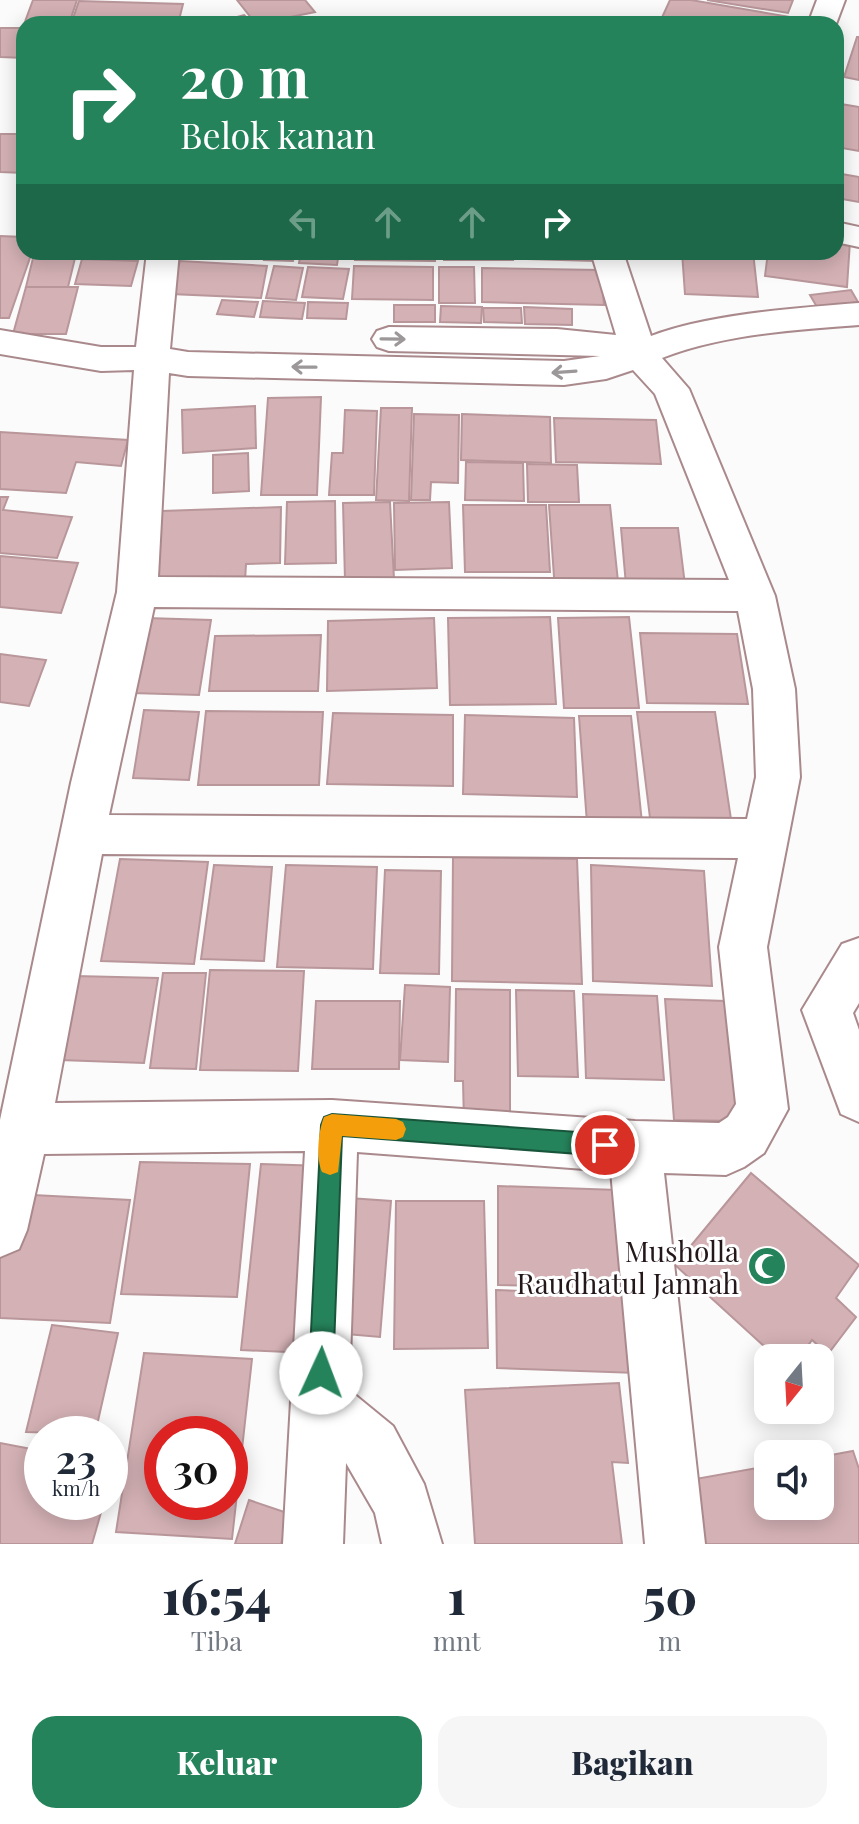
<!DOCTYPE html>
<html lang="id">
<style>
:root{--surface:#fff;--page:#f6f6f7;--text:#1f2937;--muted:#747a83;--accent:#25835b}
body{margin:0;font-family:"Playfair Display",serif;background:var(--page);color:var(--text);height:100vh;display:flex;flex-direction:column;font-size:30px;white-space:nowrap}
*{box-sizing:border-box;margin:0}
p{font-size:26px;color:var(--muted)}
.icon{flex:none;width:44px;height:44px;fill:none;stroke:currentColor;stroke-width:2;stroke-linecap:round;stroke-linejoin:round}
.map{position:relative;height:1544px;overflow:hidden}
.side{display:flex;flex-direction:column;background:var(--surface);flex:1}
.side>*{flex:none}
.top-card{position:absolute;left:16px;top:16px;width:828px;height:244px;border-radius:24px;box-shadow:0 4px 20px #0003;background:#25835b;color:#fff;overflow:hidden}
.needle{width:52px;rotate:198deg}
.controls{position:absolute;left:754px;top:1344px;display:grid;gap:16px}
.controls a{display:grid;place-items:center;width:80px;height:80px;border-radius:16px;background:var(--surface);box-shadow:0 4px 20px #0003;font-size:40px}
.speed{position:absolute;left:24px;top:1416px;display:flex;gap:16px;font-size:40px;font-weight:700;text-align:center}
.speed>*{display:grid;place-content:center;width:104px;height:104px;border-radius:50%;background:var(--surface);box-shadow:0 4px 20px #0003;line-height:1}
.speed small{font-size:20px;font-weight:400}
.speed .limit{border:12px solid #d22;background:#fff;color:#111}
.pin{position:absolute;display:grid;place-items:center;width:68px;height:68px;color:#fff;margin:-34px;border:4px solid #fff;border-radius:50%;box-shadow:0 2px 8px #0007}
.me{position:absolute;width:88px;margin:-44px;rotate:2deg;stroke-linejoin:round;filter:drop-shadow(0 0 6px #0008)}
.turn{display:flex;align-items:center;gap:28px;height:168px;padding:0 32px;font-size:36px}
.turn .icon{width:104px;height:104px;stroke-width:2.5}
.turn b{display:block;font-size:56px;line-height:68px}
.lanes{display:flex;align-items:center;height:76px;padding:0 32px;background:#0003;justify-content:center;gap:40px;direction:ltr}
.lanes .off{opacity:.35}
.eta{display:flex;justify-content:space-evenly;align-items:center;height:136px;text-align:center}
.eta b{font-size:48px;font-weight:800;line-height:56px}
.primary-button{display:flex;gap:16px;margin-top:auto;padding:16px 32px}
.primary-button a{flex:1;height:92px;border-radius:24px;background:var(--accent);color:#fff;font-size:32px;font-weight:800;line-height:92px;text-align:center}
.primary-button a+a{background:var(--page);color:var(--text)}
.map>svg:first-child{display:block}
.building{fill:#d4b1b5;stroke:#b8969a;stroke-width:2;fill-rule:evenodd}
.lines{fill:none;stroke-linecap:round;stroke-linejoin:round}
.street-casing{stroke:#aa898c;stroke-width:4}
.street{fill:#fff;fill-rule:evenodd}
.oneway{stroke:#9c9798}
.route{fill:#25835b;stroke:#18553b;stroke-width:2}
.slow{fill:#f59e0b}
.labels{text-anchor:middle;dominant-baseline:central;stroke-width:6;stroke-linejoin:round;paint-order:stroke}
.near-poi-label{font-size:28px;fill:#241719;stroke:#fff;text-anchor:end}
</style>
<div class="map">
<svg width="859" height="1544" viewBox="0 0 859 1544">
<rect width="100%" height="100%" fill="#fbfbfb"/>
<!-- building -->
<g class="building">
<polygon points="33,0 77,0 69,24 24,24 23,27"/>
<polygon points="237,0 305,0 315,12 256,24"/>
<polygon points="670,0 691,0 790,17 787,24 659,24"/>
<polygon points="707,0 793,0 788,13"/>
<polygon points="79,1 183,4 178,24 71,24"/>
<polygon points="244,15 253,24 211,24"/>
<polygon points="0,28 24,28 24,58 0,57"/>
<polygon points="857,37 859,37 859,80 844,77"/>
<polygon points="841,104 859,107 859,151 836,147 836,126"/>
<polygon points="0,134 24,134 24,173 0,172"/>
<polygon points="836,173 859,177 859,202 836,198"/>
<polygon points="0,236 24,237 24,252 32,252 9,318 0,318"/>
<polygon points="836,240 850,241 847,287 765,276 768,252 836,252"/>
<polygon points="171,252 260,252 259,257 170,255"/>
<polygon points="266,252 295,252 293,261 264,260"/>
<polygon points="301,252 339,252 337,265 299,263"/>
<polygon points="356,252 435,252 435,261 355,260"/>
<polygon points="444,252 512,252 513,260 444,260"/>
<polygon points="527,252 594,252 595,261 527,259"/>
<polygon points="682,252 753,252 758,297 685,294"/>
<polygon points="34,254 76,254 68,287 26,287"/>
<polygon points="82,259 138,261 131,286 75,284"/>
<polygon points="180,261 267,266 261,298 171,294"/>
<polygon points="274,266 303,268 296,300 266,298"/>
<polygon points="354,266 433,267 433,300 352,299"/>
<polygon points="308,267 349,269 343,299 302,297"/>
<polygon points="439,267 474,267 475,303 439,303"/>
<polygon points="482,268 601,270 604,305 482,302"/>
<polygon points="26,287 78,287 66,334 13,334"/>
<polygon points="851,290 858,302 817,307 810,295"/>
<polygon points="222,300 258,302 254,317 217,314"/>
<polygon points="263,301 305,303 302,319 260,317"/>
<polygon points="308,302 348,303 346,319 307,318"/>
<rect x="394" y="305" width="41" height="17"/>
<polygon points="441,306 482,307 481,323 440,322"/>
<polygon points="524,307 572,309 572,325 525,324"/>
<polygon points="483,308 521,308 522,323 484,322"/>
<polygon points="321,397 317,495 261,495 268,398"/>
<polygon points="255,406 256,448 183,453 182,410"/>
<polygon points="381,408 412,408 409,501 376,500"/>
<polygon points="345,410 377,411 374,495 329,495 332,453 343,453"/>
<polygon points="414,414 459,415 458,483 431,482 430,500 411,500"/>
<polygon points="462,414 550,417 551,463 461,460"/>
<polygon points="554,418 656,420 661,464 556,462"/>
<polygon points="0,432 128,440 121,466 76,462 66,493 0,489"/>
<polygon points="248,453 249,491 213,493 213,455"/>
<polygon points="466,462 523,463 524,501 465,500"/>
<polygon points="527,464 577,465 579,502 528,502"/>
<polygon points="0,497 8,497 3,510 72,517 57,558 0,553"/>
<polygon points="335,501 336,563 285,564 287,502"/>
<polygon points="390,502 394,579 345,580 343,503"/>
<polygon points="449,502 452,568 395,570 394,503"/>
<polygon points="463,505 546,505 550,572 465,572"/>
<polygon points="549,505 610,505 619,591 555,591"/>
<polygon points="281,507 280,563 246,564 245,581 156,584 162,511"/>
<polygon points="621,528 678,528 685,585 626,585"/>
<polygon points="0,556 78,563 61,613 0,607"/>
<polygon points="550,617 556,704 450,705 448,618"/>
<polygon points="629,617 639,708 564,708 558,618"/>
<polygon points="146,618 211,620 199,695 132,693"/>
<polygon points="434,618 437,688 327,691 328,621"/>
<polygon points="640,633 737,634 748,704 647,703"/>
<polygon points="321,635 318,691 209,691 215,636"/>
<polygon points="0,654 46,660 29,706 0,702"/>
<polygon points="144,710 199,712 189,780 133,778"/>
<polygon points="206,711 323,712 319,785 198,785"/>
<polygon points="637,712 715,712 732,826 651,826"/>
<polygon points="333,713 453,715 453,786 327,784"/>
<polygon points="465,715 574,718 577,797 463,794"/>
<polygon points="579,716 631,716 642,823 587,823"/>
<polygon points="453,857 577,859 582,984 452,981"/>
<polygon points="120,859 208,862 194,964 101,961"/>
<polygon points="214,865 272,867 264,961 201,959"/>
<polygon points="286,865 377,867 373,969 277,967"/>
<polygon points="591,865 704,871 712,986 593,981"/>
<polygon points="385,870 441,871 439,974 380,973"/>
<polygon points="210,970 304,971 298,1071 200,1070"/>
<polygon points="163,973 206,973 196,1069 150,1068"/>
<polygon points="75,976 158,978 144,1063 60,1060"/>
<polygon points="405,985 450,987 448,1062 400,1060"/>
<polygon points="456,989 510,990 510,1124 464,1123 463,1081 455,1081"/>
<polygon points="516,990 574,991 578,1077 518,1076"/>
<polygon points="583,994 657,996 664,1080 586,1078"/>
<polygon points="665,999 726,1001 737,1121 674,1120"/>
<polygon points="316,1001 400,1001 399,1069 312,1069"/>
<polygon points="140,1162 250,1164 237,1297 121,1294"/>
<polygon points="261,1164 324,1166 309,1353 241,1350"/>
<polygon points="751,1173 859,1265 836,1298 856,1317 828,1354 812,1340 799,1358 777,1358 675,1265"/>
<polygon points="498,1186 618,1190 623,1288 498,1285"/>
<polygon points="13,1194 130,1200 110,1323 0,1318 0,1257"/>
<polygon points="349,1198 391,1201 380,1337 335,1333"/>
<polygon points="396,1201 484,1201 488,1348 394,1349"/>
<polygon points="496,1290 633,1295 637,1373 497,1368"/>
<polygon points="52,1325 118,1333 95,1434 26,1432"/>
<path d="M144,1353l108,6 -20,180 -116,-7zM162,1434h68v68h-68z"/>
<polygon points="619,1383 628,1463 612,1462 622,1544 475,1544 465,1390"/>
<polygon points="0,1443 42,1451 42,1502 104,1502 92,1544 0,1544"/>
<polygon points="853,1451 859,1469 859,1544 705,1544 690,1480 768,1466 768,1506 820,1506 820,1457"/>
<polygon points="249,1500 290,1514 281,1544 235,1544"/>
</g>
<g class="lines">
<!-- street casing -->
<g class="street-casing">
<g id="street">
<polygon points="817,0 845,0 836,24 808,24"/>
<polygon points="836,222 859,227 859,247 836,242"/>
<path d="M147,252h32l-9,97 18,3 376,9 36,-5 -211,-5 -12,-4 -5,-8 5,-8 12,-4 168,2 59,6 -25,-83h32l28,84c58,-22 145,-28 208,-33v22c-65,5 -136,9 -197,33l27,31 86,207 20,93 5,88 -33,170 21,162 -24,44 -20,14 -18,8 -62,-2 41,371h-60l-34,-373 -254,-19 -8,238 44,36 31,58 18,60h-60l-7,-31 -29,-50 -3,81h-60l22,-393 -261,3 -17,76 -8,19 -19,8v-137l71,-337 46,-191 17,-222 -33,1 -101,-17v-24l101,17h35zM633,370l22,24 74,186 -571,-3 11,-204 19,3 376,9 42,-6zM154,607l584,4 15,78 3,88 -9,42 -638,-4zM102,854l636,4 -19,89 17,157 -8,13 -9,6 -84,-2 -303,-21 -277,3z"/>
<polygon points="859,938 859,1003 853,1013 859,1030 859,1122 841,1114 802,1010 842,944"/>
</g>
</g>
<!-- street -->
<use href="#street" class="street"/>
</g>
<!-- one-way arrows -->
<defs><path id="oneway-shaft" d="M-6 0H5M1.5-3L5.5 0L1.5 3" fill="none" stroke-width="1.6" stroke-linecap="round" stroke-linejoin="round" transform="scale(2)"/></defs>
<g class="oneway">
<use href="#oneway-shaft" transform="translate(393 339) rotate(1)"/>
<use href="#oneway-shaft" transform="translate(304 367) rotate(-179)"/>
<use href="#oneway-shaft" transform="translate(564 372) rotate(176)"/>
</g>
<!-- route -->
<polygon class="route" points="332,1114 605,1134 612,1137 616,1145 612,1153 605,1156 342,1136 333,1373 329,1381 321,1384 313,1381 309,1373 321,1125 324,1117"/>
<!-- slow -->
<path class="slow" d="M332,1114l64,5 7,3 3,7 -3,8 -7,3 -54,-4 -4,36 -8,3 -8,-3c-6,-14 -4,-40 2,-55z"/>
<!-- icons -->
<defs>
<g id="mosque-disc" transform="scale(2)"><circle r="9.5" fill="#25835b" stroke="#fff"/><path d="M3.5-4.9A6 6 0 1 0 3.5 4.9A5 5 0 1 1 3.5-4.9Z" fill="#fff"/></g>
</defs>
<g fill-rule="evenodd">
<use href="#mosque-disc" x="767" y="1266"/>
</g>
<g class="labels">
<!-- near-poi labels -->
<g class="near-poi-label">
<text x="739" y="1250">Musholla<tspan x="739" dy="32">Raudhatul Jannah</tspan></text>
</g>
</g>
</svg>
<div class="controls">
<a><svg class="needle" viewBox="-14 -14 28 28"><path d="M0-13l5 13h-10z" fill="#e53935"/><path d="M0 13l5-13h-10z" fill="#747a83"/></svg></a>
<a><svg class="icon" aria-label="sound" viewBox="0 0 24 24"><path d="M4 9h4l5-4v14l-5-4H4zM17 9q2 3 0 6"/></svg></a>
</div>
<div class="speed"><div>23<small>km/h</small></div><div class="limit">30</div></div>
<div class="pin" style="left:605px;top:1145px;background:#d93025"><svg class="icon" aria-label="arrive" viewBox="0 0 24 24"><path d="M6 21V4h12l-3 4 3 4H6"/></svg></div>
<svg class="me" style="left:321px;top:1373px" viewBox="-20 -20 40 40"><circle r="19" fill="#fff"/><path d="M0-13L10 11 0 6-10 11z" fill="#25835b"/></svg>
<div class="top-card">
<div class="turn"><svg class="icon" aria-label="right" viewBox="0 0 24 24"><path d="M7 20v-9h11M14 6l5 5-5 5"/></svg><div><b>20 m</b>Belok kanan</div></div>
<div class="lanes"><svg class="icon off" aria-label="left" viewBox="0 0 24 24"><path d="M17 20v-9H6M10 6l-5 5 5 5"/></svg><svg class="icon off" aria-label="ahead" viewBox="0 0 24 24"><path d="M12 20V5M6 11l6-6 6 6"/></svg><svg class="icon off" aria-label="ahead" viewBox="0 0 24 24"><path d="M12 20V5M6 11l6-6 6 6"/></svg><svg class="icon" aria-label="right" viewBox="0 0 24 24"><path d="M7 20v-9h11M14 6l5 5-5 5"/></svg></div>
</div>
</div>
<section class="side">
<div class="eta">
<div><b>16:54</b><p>Tiba</p></div>
<div><b>1</b><p>mnt</p></div>
<div><b>50</b><p>m</p></div>
</div>
<div class="primary-button"><a>Keluar</a><a>Bagikan</a></div>
</section>
